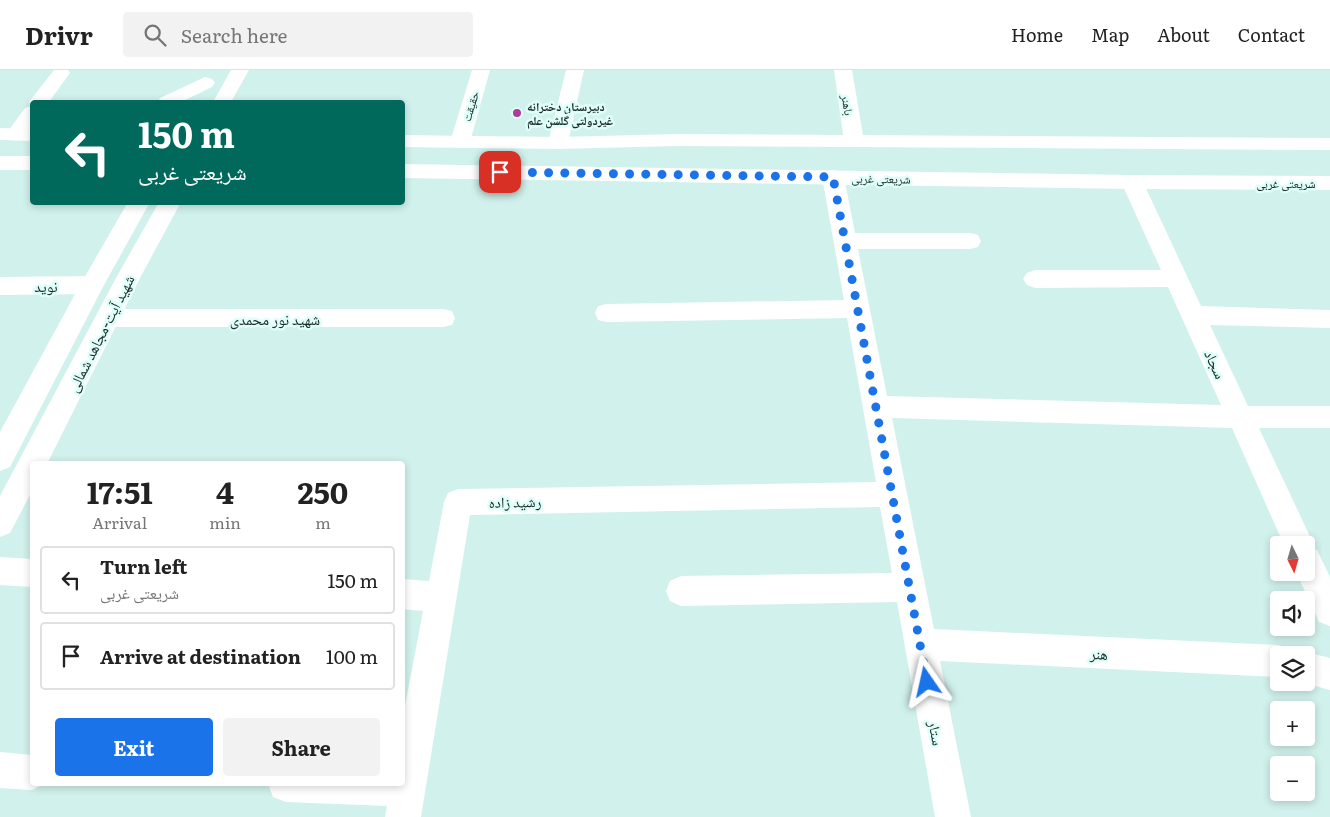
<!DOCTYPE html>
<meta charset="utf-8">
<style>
:root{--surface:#fff;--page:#f2f2f2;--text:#222;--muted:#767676;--line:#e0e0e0;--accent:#1a73e8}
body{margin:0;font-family:Literata,"Noto Naskh Arabic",serif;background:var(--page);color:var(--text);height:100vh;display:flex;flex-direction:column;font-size:19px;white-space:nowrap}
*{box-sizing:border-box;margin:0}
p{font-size:16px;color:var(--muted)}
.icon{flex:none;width:28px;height:28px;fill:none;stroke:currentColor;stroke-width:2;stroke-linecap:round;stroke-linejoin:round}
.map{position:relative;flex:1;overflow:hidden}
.panel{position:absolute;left:30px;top:391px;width:375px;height:325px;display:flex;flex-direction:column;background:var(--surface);border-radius:5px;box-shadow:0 2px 8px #0003}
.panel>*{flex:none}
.top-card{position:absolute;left:30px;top:30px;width:375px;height:105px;border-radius:5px;box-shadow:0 2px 8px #0003;background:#00695c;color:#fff;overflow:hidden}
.needle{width:32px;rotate:175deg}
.controls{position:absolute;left:1270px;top:466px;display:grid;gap:10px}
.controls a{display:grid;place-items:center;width:45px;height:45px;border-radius:5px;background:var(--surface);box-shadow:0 2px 8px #0003;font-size:25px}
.pin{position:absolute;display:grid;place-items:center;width:42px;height:42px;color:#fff;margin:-21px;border-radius:10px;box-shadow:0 2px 8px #0006}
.me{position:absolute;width:55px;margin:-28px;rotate:349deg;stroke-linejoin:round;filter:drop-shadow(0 0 4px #0008)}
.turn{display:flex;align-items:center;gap:18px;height:105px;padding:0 25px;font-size:22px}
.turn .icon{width:65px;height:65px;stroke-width:2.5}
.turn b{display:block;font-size:35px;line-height:42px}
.eta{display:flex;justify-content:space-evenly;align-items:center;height:85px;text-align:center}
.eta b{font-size:30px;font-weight:700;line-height:35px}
.button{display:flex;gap:10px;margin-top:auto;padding:10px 25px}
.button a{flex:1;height:58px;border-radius:5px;background:var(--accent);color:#fff;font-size:20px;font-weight:700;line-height:58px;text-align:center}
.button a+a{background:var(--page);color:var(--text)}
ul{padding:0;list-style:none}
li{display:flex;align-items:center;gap:15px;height:68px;margin:0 10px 8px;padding:0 15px;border:2px solid var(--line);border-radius:5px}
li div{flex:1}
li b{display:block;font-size:19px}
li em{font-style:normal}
header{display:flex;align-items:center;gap:30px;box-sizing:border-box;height:70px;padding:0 25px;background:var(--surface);border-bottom:1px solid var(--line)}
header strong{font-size:24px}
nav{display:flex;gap:28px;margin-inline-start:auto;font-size:18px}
.search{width:350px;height:45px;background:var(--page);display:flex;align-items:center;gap:12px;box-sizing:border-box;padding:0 18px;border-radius:5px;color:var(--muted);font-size:19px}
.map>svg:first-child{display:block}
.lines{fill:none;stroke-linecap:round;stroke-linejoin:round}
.minor{fill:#fff;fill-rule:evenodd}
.major{fill:#fff;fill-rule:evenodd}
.route{stroke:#1a73e8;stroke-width:9;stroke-dasharray:0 16.2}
.poi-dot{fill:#ac3d9a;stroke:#defef9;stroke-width:2}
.labels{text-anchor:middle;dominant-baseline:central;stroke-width:5;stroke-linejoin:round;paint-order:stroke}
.far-street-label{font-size:12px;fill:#202c2a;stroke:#defef9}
.far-poi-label{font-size:12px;font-weight:bold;fill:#202c2a;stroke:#defef9;text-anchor:start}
.street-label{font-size:15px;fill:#202c2a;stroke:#defef9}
</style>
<header>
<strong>Drivr</strong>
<div class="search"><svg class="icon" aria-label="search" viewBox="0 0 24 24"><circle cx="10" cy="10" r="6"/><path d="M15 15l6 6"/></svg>Search here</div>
<nav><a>Home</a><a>Map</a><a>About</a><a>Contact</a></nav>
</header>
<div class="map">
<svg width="1330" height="747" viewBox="0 0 1330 747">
<rect width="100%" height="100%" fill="#d1f1ec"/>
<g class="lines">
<!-- minor -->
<g class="minor">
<path d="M54,0h14l2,3 -21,29h-17c0,18 1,44 -24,37l-3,-4 20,-27 7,-2 -3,-4z"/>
<polygon points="472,0 490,0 470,72 467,77 460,78 453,77 450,72"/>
<polygon points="566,0 584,0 568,73 565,78 558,79 551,78 548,73"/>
<polygon points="834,0 852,0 864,71 861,76 854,77 847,76 844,71"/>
<polygon points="833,100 841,102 844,107 855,163 970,163 978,165 981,171 978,177 970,179 858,179 887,326 1221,335 1168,217 1035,218 1027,215 1023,209 1027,203 1035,200 1161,200 1121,112 1124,107 1132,105 1140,107 1143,112 1201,236 1330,240 1330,258 1210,255 1248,336 1330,336 1330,358 1259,358 1314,475 1312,478 1317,480 1330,507 1330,556 1319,552 1296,502 1306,502 1306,475 1284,475 1232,358 892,348 934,559 1279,575 1291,579 1293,585 1279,585 1279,607 940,591 971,747 935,747 897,532 681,536 670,531 666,521 670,511 681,506 892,503 880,437 470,445 421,747 385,747 387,736 286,732 273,727 268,714 402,714 402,652 423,541 402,539 402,509 429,511 444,432 448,423 458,419 876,412 847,248 607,252 598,250 595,243 598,236 607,234 844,230 822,107 825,102"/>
<polygon points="92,206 100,209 104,215 100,221 92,224 0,225 0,207"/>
<polygon points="108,239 443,239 452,241 455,248 452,255 443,257 108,257 99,255 96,248 99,241"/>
<polygon points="0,487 32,489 32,517 0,515"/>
<polygon points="1306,582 1330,588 1330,620 1301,612 1306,612 1306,585 1298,585"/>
<polygon points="0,682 32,685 32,714 44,714 32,720 0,718"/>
</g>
<!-- major -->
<g class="major">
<polygon points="231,0 249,0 231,32 213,32"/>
<polygon points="205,7 212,9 215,13 212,17 181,32 157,32 160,28"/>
<polygon points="0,58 32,59 32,71 0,70"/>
<polygon points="678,64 1330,68 1330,80 678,76 558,79 402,77 402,65 558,67"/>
<rect x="0" y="86" width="32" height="14"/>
<polygon points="402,94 1132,105 1330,106 1330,120 1132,119 402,108"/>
<polygon points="128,132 150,132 104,215 10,397 0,401 0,362 80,215"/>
<polygon points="159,132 181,132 140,208 47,394 32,394 32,421 10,463 0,467 0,426 116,208"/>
</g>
</g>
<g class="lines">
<!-- route -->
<polyline class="route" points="500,102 833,107 927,612"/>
</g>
<!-- markers -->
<circle class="poi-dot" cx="517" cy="43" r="5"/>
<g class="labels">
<!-- far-street labels -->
<g class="far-street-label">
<text transform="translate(848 35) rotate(81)">باهنر</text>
<text transform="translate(470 36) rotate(-73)">حقیقت</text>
<text transform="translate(881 108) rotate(1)">شریعتی غربی</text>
<text x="1286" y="113">شریعتی غربی</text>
</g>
<!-- far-poi labels -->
<g class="far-poi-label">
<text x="527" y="36">دبیرستان دخترانه<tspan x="527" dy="14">غیردولتی گلشن علم</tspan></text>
</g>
<!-- street labels -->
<g class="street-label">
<text x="46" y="215">نوید</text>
<text x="275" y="248">شهید نور محمدی</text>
<text transform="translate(100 263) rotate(-63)">شهید آیت-مجاهد شمالی</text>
<text transform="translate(1216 294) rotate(65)">سجاد</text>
<text transform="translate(515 431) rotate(-1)">رشید زاده</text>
<text transform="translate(1099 583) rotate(3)">هنر</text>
<text transform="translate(937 663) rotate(79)">ستار</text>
</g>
</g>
</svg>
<div class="controls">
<a><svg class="needle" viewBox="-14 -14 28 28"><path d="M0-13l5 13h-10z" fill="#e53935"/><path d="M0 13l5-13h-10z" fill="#767676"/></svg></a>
<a><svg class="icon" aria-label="sound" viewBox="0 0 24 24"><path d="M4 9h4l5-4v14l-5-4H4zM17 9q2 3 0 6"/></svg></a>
<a><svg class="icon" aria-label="layers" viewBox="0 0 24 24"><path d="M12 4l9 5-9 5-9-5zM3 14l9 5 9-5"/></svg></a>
<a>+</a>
<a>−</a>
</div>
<div class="pin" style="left:500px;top:102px;background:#d93025"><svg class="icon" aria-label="arrive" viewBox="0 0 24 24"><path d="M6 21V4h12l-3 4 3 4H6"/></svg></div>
<svg class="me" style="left:927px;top:612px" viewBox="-20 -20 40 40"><path d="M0-17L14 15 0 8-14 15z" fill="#1a73e8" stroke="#fff" stroke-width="4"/></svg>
<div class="top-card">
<div class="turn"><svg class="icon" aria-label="left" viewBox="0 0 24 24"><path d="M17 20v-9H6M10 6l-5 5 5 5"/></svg><div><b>150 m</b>شریعتی غربی</div></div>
</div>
<section class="panel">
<div class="eta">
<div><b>17:51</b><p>Arrival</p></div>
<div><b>4</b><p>min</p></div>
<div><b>250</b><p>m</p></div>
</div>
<ul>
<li><svg class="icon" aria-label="left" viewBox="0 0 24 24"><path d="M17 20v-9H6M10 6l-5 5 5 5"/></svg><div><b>Turn left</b><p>شریعتی غربی</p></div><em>150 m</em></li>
<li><svg class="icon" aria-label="arrive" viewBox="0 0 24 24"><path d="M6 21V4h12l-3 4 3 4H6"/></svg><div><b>Arrive at destination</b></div><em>100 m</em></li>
</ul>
<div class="button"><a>Exit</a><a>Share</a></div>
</section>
</div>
